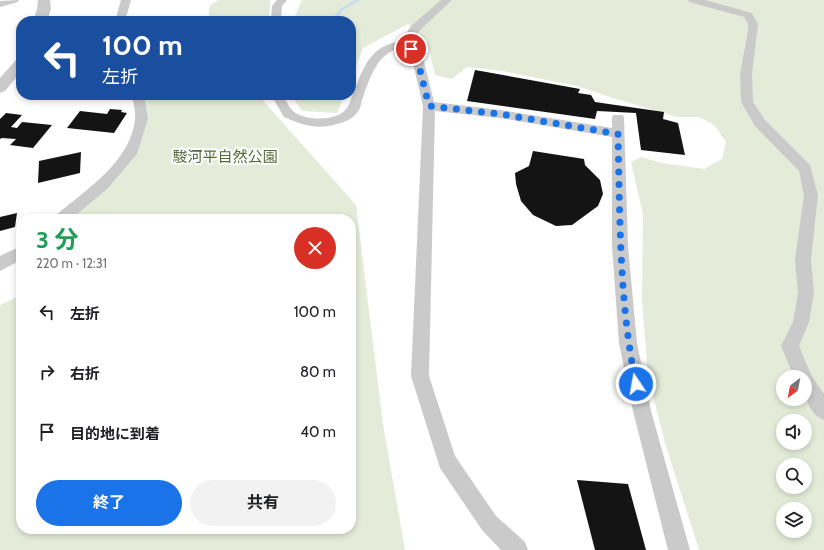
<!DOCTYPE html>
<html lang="ja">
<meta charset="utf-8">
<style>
:root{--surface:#fff;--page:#f2f2f2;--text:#202124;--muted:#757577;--accent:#1a73e8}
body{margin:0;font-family:Cabin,"Noto Sans JP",sans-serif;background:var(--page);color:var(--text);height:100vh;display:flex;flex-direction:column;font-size:15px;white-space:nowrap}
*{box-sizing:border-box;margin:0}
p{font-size:13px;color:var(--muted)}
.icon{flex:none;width:22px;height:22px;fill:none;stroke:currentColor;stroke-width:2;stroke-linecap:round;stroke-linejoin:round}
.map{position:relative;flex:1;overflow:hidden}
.sheet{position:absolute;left:16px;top:214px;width:340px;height:320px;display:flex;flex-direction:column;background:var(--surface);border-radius:16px;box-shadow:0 2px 6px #0003}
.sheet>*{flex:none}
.banner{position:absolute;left:16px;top:16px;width:340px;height:84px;border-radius:16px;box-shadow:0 2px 6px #0003;background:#1a4fa0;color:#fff;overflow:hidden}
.needle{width:26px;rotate:212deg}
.buttons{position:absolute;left:776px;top:370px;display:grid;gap:8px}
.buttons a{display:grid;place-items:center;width:36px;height:36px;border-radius:50%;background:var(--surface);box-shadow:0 2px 6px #0003;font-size:20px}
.pin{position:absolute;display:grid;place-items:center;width:34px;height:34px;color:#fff;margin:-17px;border:2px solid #fff;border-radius:50%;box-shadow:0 1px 4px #0007}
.me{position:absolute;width:44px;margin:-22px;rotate:348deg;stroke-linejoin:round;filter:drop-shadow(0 0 3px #0008)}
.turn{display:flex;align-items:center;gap:14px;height:84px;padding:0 20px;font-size:18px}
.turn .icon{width:52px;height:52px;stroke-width:2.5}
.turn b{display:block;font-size:28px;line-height:34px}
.round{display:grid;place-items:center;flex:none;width:42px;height:42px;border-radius:21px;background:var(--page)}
.summary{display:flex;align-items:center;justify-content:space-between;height:68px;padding:0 20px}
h1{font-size:24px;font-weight:700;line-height:30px;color:#1e9e55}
.button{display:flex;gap:8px;margin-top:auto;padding:8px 20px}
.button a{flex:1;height:46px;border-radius:24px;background:var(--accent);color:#fff;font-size:16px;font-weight:700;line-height:46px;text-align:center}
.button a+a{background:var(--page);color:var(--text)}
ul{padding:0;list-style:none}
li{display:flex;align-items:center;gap:12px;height:60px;padding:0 20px}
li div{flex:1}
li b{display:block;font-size:15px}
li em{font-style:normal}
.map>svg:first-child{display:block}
.green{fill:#e4ecd9;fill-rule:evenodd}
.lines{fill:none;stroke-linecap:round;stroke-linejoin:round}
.stream{fill:#c3dfed;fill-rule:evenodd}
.building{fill:#141414}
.minor{fill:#cacaca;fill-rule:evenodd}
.tertiary{fill:#cacaca;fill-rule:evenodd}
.route{stroke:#1a73e8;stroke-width:7;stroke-dasharray:0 12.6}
.labels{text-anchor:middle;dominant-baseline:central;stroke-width:4;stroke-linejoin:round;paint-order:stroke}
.park-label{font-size:15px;fill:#526c37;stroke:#fff}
</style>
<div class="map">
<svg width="824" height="550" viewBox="0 0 824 550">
<rect width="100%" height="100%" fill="#fff"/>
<!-- green -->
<g class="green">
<polygon points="219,0 270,0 269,21 208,21 210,5"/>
<path d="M302,0h522v550h-125l-34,-107 -17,-67 -6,-76 1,-85 -12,-53 10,-5 21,6 42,6 18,-10 4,-17 -12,-17 -15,-8h-22l-61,-18 -39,-13 -75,-15 -35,-4 -15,12 -17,-4 -8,-35 -19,-16 -45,24 -12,31v-58h-58zM783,377h22v22h-22zM783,421h22v22h-22zM783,465h22v22h-22zM783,509h22v22h-22z"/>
<polygon points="144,95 258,95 356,205 383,424 405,550 0,550 0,305 17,297 21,291 21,529 351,529 351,219 70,219 109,183 147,119"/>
<polygon points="291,95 345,95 337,113 302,111"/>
</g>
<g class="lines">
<!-- stream -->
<polygon class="stream" points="355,0 360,0 343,10 335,21 331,21 341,8"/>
</g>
<!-- building -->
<g class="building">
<polygon points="475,70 580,89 578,93 591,95 595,102 664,112 663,119 678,123 685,155 641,150 636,113 597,111 595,119 467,101"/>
<polygon points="110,109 122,110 121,112 127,113 114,133 67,128 80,111 107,114"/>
<polygon points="6,113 22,115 11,127 17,128 22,122 52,125 33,148 10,145 16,139 2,138 0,139 0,119"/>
<polygon points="533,151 584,159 585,165 600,180 603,194 598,206 572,225 556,226 533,215 521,201 516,184 515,173 529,166"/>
<polygon points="81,152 80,173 38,183 39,161"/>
<polygon points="17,213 15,227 0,231 0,217"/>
<polygon points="577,480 628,484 646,550 595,550"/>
</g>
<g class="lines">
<!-- minor -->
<g class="minor">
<polygon points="19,0 18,2 0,7 0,1"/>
<polygon points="121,0 131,0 125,21 115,21"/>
<polygon points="277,0 287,0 282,6 281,21 271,21 272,6"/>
<path d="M441,0h11l-33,31 -7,12 10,11 12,48 66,8 112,18v-10l1,-3h10l1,3 4,128 9,97 14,68 39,139h-22l-35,-139 -14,-68 -7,-97v-109l-112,-19 -65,-7 -6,265 26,80 41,60 29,26 3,8h-27l-19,-20 -42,-62 -29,-92 12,-270 -12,-51 -8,-7c-26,3 -33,30 -41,52 -1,5 -2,10 -6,14 -5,6 -12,8 -19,10 -20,6 -35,1 -53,-7l-13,-22h12c3,4 6,13 10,16 11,10 45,11 54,-3 3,-4 4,-10 6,-14 11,-27 16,-48 49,-53l8,-14z"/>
<path d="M688,0h17l47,13 6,11 -6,50 1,28 12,18 45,45 8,30 -7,64 3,34 -5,29 -10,24 12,29 13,19v26c-18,-7 -19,-26 -19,-43h-11l-13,-31 12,-24 5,-29 -3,-34 9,-64 -5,-24 -44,-45 -14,-24 -1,-28 8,-43v-7l-4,-7 -55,-15z"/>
<path d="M132,95h12l4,24 -11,35 -30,35 -36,30h-17l2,-4c30,-25 74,-53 79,-95 1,-8 -2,-18 -3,-25z"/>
<polygon points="21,246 21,260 0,271 0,256"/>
</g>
<!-- tertiary -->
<g class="tertiary">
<polygon points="38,0 50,0 51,9 47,21 33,21 37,9"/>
<polygon points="21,59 21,72 5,91 0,93 0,78 16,60"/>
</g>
</g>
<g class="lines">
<!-- route -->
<path class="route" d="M411,49l5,5 13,52 71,8 118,20c2,83 1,168 18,250"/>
</g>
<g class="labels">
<!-- park labels -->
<g class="park-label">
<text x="225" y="157">駿河平自然公園</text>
</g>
</g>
</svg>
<div class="buttons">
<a><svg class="needle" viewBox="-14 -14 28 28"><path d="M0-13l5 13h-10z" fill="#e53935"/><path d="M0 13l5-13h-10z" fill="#757577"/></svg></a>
<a><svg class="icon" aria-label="sound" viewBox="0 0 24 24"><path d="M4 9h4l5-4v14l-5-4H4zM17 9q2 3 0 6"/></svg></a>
<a><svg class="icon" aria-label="search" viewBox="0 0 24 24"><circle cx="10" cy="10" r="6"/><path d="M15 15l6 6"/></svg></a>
<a><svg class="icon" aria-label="layers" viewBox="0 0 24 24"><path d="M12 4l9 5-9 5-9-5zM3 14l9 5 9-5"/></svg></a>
</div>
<div class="pin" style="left:411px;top:49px;background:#d93025"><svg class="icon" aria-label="arrive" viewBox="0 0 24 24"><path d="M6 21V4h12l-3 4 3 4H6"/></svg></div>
<svg class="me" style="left:636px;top:384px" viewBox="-20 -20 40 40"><circle r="17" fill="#1a73e8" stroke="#fff" stroke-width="3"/><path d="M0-11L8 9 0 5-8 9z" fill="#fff"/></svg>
<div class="banner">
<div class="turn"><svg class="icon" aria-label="left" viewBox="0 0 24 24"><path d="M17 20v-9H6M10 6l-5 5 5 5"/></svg><div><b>100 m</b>左折</div></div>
</div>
<section class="sheet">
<div class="summary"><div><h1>3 分</h1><p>220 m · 12:31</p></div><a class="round" style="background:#d93025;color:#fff"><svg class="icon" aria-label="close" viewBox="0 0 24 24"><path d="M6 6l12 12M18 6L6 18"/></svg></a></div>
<ul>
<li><svg class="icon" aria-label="left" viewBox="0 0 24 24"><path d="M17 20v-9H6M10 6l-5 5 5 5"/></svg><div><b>左折</b></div><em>100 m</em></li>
<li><svg class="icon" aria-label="right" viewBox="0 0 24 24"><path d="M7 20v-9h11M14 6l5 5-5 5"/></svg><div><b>右折</b></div><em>80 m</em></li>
<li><svg class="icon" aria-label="arrive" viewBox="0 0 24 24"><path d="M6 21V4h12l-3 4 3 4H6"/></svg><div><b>目的地に到着</b></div><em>40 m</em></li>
</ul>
<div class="button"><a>終了</a><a>共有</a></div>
</section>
</div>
